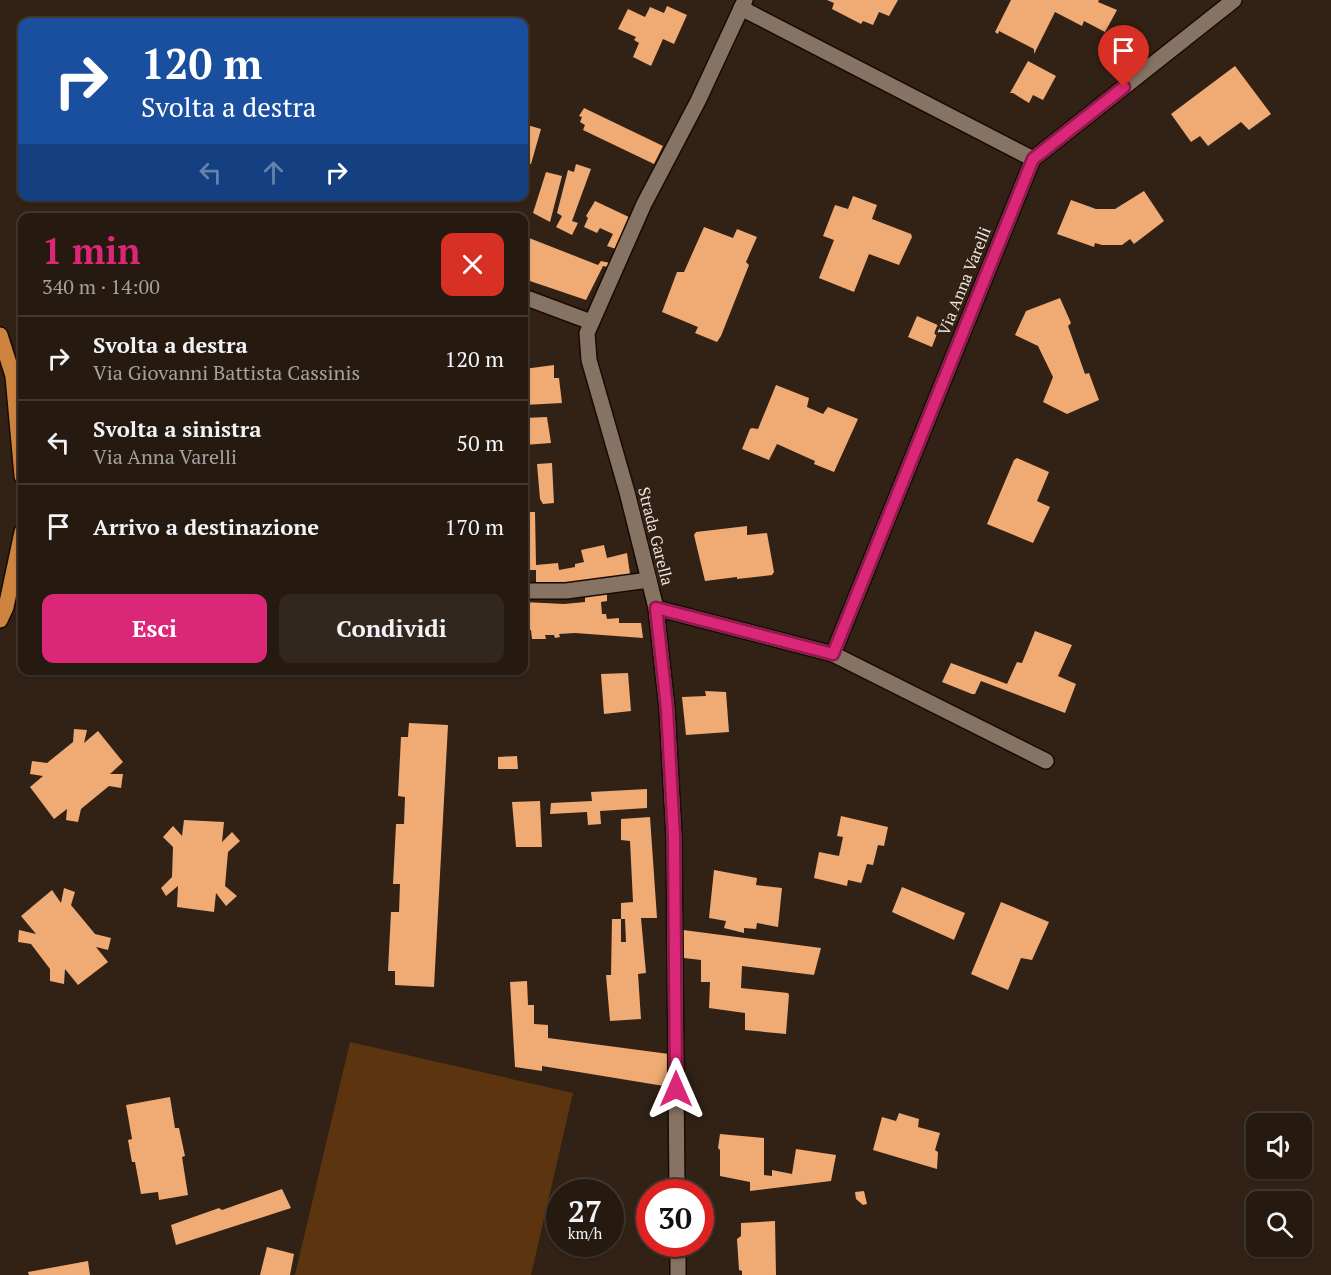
<!DOCTYPE html>
<html lang="it">
<meta charset="utf-8">
<style>
:root{--surface:#261a10;--page:#32271e;--text:#f1f3f6;--muted:#a4a19f;--line:#423830;--accent:#db2777}
body{margin:0;font-family:"PT Serif",serif;background:var(--page);color:var(--text);height:100vh;display:flex;flex-direction:column;font-size:22px;white-space:nowrap}
*{box-sizing:border-box;margin:0}
p{font-size:20px;color:var(--muted)}
.icon{flex:none;width:33px;height:33px;fill:none;stroke:currentColor;stroke-width:2;stroke-linecap:round;stroke-linejoin:round}
.map{position:relative;flex:1;overflow:hidden}
.details{position:absolute;left:18px;top:213px;width:510px;height:462px;display:flex;flex-direction:column;background:var(--surface);border-radius:12px;box-shadow:0 2px 4px #0004,0 0 0 2px var(--line)}
.details>*{flex:none}
.top-card{position:absolute;left:18px;top:18px;width:510px;height:183px;border-radius:12px;box-shadow:0 2px 4px #0004,0 0 0 2px var(--line);background:#1a4fa0;color:#fff;overflow:hidden}
.fabs{position:absolute;left:1246px;top:1113px;display:grid;gap:12px}
.fabs a{display:grid;place-items:center;width:66px;height:66px;border-radius:12px;background:var(--surface);box-shadow:0 2px 4px #0004,0 0 0 2px var(--line);font-size:30px}
.speed{position:absolute;left:546px;top:1179px;display:flex;gap:12px;font-size:30px;font-weight:700;text-align:center}
.speed>*{display:grid;place-content:center;width:78px;height:78px;border-radius:50%;background:var(--surface);box-shadow:0 2px 4px #0004,0 0 0 2px var(--line);line-height:1}
.speed small{font-size:15px;font-weight:400}
.speed .limit{border:9px solid #d22;background:#fff;color:#111}
.pin{position:absolute;display:grid;place-items:center;width:51px;height:51px;color:#fff;margin:-62px -26px;border-radius:50% 50% 50% 0;rotate:-45deg;box-shadow:0 0 6px #0007}
.pin .icon{rotate:45deg}
.me{position:absolute;width:66px;margin:-33px;rotate:0deg;stroke-linejoin:round;filter:drop-shadow(0 0 4px #0008)}
.turn{display:flex;align-items:center;gap:21px;height:126px;padding:0 24px;font-size:27px}
.turn .icon{width:78px;height:78px;stroke-width:2.5}
.turn b{display:block;font-size:42px;line-height:51px}
.lanes{display:flex;align-items:center;height:57px;padding:0 24px;background:#0003;justify-content:center;gap:30px;direction:ltr}
.lanes .off{opacity:.35}
.round{display:grid;place-items:center;flex:none;width:63px;height:63px;border-radius:12px;background:var(--page)}
.head{display:flex;align-items:center;justify-content:space-between;height:102px;padding:0 24px}
h1{font-size:36px;font-weight:800;line-height:45px;color:var(--accent)}
.cta{display:flex;gap:12px;margin-top:auto;padding:12px 24px}
.cta a{flex:1;height:69px;border-radius:12px;background:var(--accent);color:#fff;font-size:24px;font-weight:800;line-height:69px;text-align:center}
.cta a+a{background:var(--page);color:var(--text)}
ul{padding:0;list-style:none}
li{display:flex;align-items:center;gap:18px;height:84px;padding:0 24px;border-top:2px solid var(--line)}
li div{flex:1}
li b{display:block;font-size:22px}
li em{font-style:normal}
.map>svg:first-child{display:block}
.green{fill:#5d3410}
.building{fill:#f0aa73}
.lines{fill:none;stroke-linecap:round;stroke-linejoin:round}
.minor-casing{stroke:#190b02;stroke-width:18}
.major-casing{stroke:#190b02;stroke-width:18}
.minor{stroke:#867364;stroke-width:15}
.major{stroke:#cc843e;stroke-width:15}
.route-casing{stroke:#8e194d;stroke-width:15}
.route{stroke:#db2777;stroke-width:10}
.labels{text-anchor:middle;dominant-baseline:central;stroke-width:6;stroke-linejoin:round;paint-order:stroke}
.street-label{font-size:16px;fill:#efe4dc;stroke:#322216}
</style>
<div class="map">
<svg width="1331" height="1275" viewBox="0 0 1331 1275">
<rect width="100%" height="100%" fill="#322216"/>
<!-- green -->
<polygon class="green" points="350,1042 573,1093 531,1275 295,1275"/>
<!-- building -->
<g class="building">
<polygon points="827,0 898,0 889,16 879,12 873,25 863,21 861,24 832,9 834,3"/>
<polygon points="1011,0 1099,0 1098,2 1117,10 1105,32 1084,21 1082,26 1055,12 1034,54 1034,49 999,31 998,34 995,32"/>
<polygon points="667,6 687,15 674,44 663,39 651,66 633,57 639,43 634,40 636,37 618,29 628,9 645,17 650,7 664,13"/>
<polygon points="1028,61 1056,76 1043,100 1033,95 1029,103 1013,93 1010,93"/>
<polygon points="1235,66 1271,114 1249,130 1241,122 1208,146 1200,136 1191,142 1171,114"/>
<polygon points="584,108 663,146 654,164 583,130 585,125 580,122 582,117 579,116"/>
<polygon points="524,124 541,129 531,164 524,162"/>
<polygon points="576,164 591,169 572,221 578,223 572,235 556,227 562,216 557,213 568,170 574,172"/>
<polygon points="546,172 562,176 550,222 533,213"/>
<polygon points="1144,191 1164,221 1134,244 1130,239 1122,245 1102,245 1095,243 1094,247 1057,234 1071,200 1096,209 1115,209"/>
<polygon points="853,196 877,205 872,219 911,234 912,237 899,265 869,254 854,292 819,278 834,240 823,236 835,205 848,209"/>
<polygon points="595,201 631,218 616,249 607,246 613,234 600,228 597,233 584,227 588,218 586,216"/>
<polygon points="447,212 464,217 464,218 445,218"/>
<polygon points="704,227 733,238 737,229 757,237 746,262 749,265 721,336 717,342 695,333 698,327 662,312 677,272 684,272"/>
<polygon points="524,236 598,265 601,261 610,263 608,267 603,266 586,300 524,279"/>
<polygon points="1060,298 1071,323 1068,326 1085,374 1089,373 1099,400 1067,414 1043,402 1053,377 1038,346 1015,335 1026,311"/>
<polygon points="917,316 940,326 932,347 908,337"/>
<polygon points="554,365 554,378 559,378 562,403 524,405 524,369"/>
<polygon points="776,385 809,398 807,407 823,414 828,407 858,419 834,472 814,464 815,461 777,444 769,460 742,449 750,429 752,428 758,429"/>
<polygon points="547,417 551,443 524,445 524,418"/>
<polygon points="1017,458 1049,472 1037,501 1050,507 1033,543 987,524 1014,460"/>
<polygon points="552,463 554,503 543,504 540,499 537,464"/>
<polygon points="524,512 535,512 536,565 558,563 559,570 575,567 575,564 584,562 581,550 604,545 607,558 627,553 630,574 562,587 536,585 536,570 524,570"/>
<polygon points="747,526 747,535 767,533 774,572 772,575 737,579 737,577 705,581 694,535 696,532"/>
<polygon points="607,593 607,601 601,602 602,614 606,614 607,619 619,618 619,623 641,623 643,638 575,633 559,634 560,637 555,638 554,635 545,635 546,639 532,639 531,630 524,630 524,602 564,604 585,602 585,597"/>
<polygon points="1035,631 1072,645 1058,676 1076,684 1065,713 981,681 975,694 972,694 942,682 951,663 1007,684 1017,662 1022,663"/>
<polygon points="628,673 631,711 604,714 601,674"/>
<polygon points="705,691 726,692 729,732 686,735 682,697 706,696"/>
<polygon points="409,723 448,725 434,987 395,985 395,971 388,971 391,912 399,912 400,884 393,884 396,824 404,824 405,797 398,796 401,737 408,737"/>
<polygon points="74,729 87,730 84,743 98,731 123,762 110,774 123,774 121,788 109,786 81,809 78,822 66,820 67,809 54,819 30,787 43,776 30,774 32,761 47,763 73,742"/>
<polygon points="517,756 518,769 498,769 498,757"/>
<polygon points="647,789 647,808 600,811 601,824 588,825 587,812 550,814 551,803 592,801 591,792"/>
<polygon points="540,801 542,847 516,847 512,802"/>
<polygon points="841,816 888,827 884,846 878,845 873,865 867,864 862,881 861,883 848,880 847,886 814,878 819,852 839,856 843,837 837,836"/>
<polygon points="650,817 657,918 641,918 646,973 638,974 641,1019 610,1021 606,975 611,975 612,919 621,919 621,942 626,942 625,919 621,919 621,903 633,902 630,841 621,840 621,819"/>
<polygon points="184,820 224,822 222,842 232,832 240,841 228,852 225,886 237,896 226,906 216,893 214,912 177,907 178,886 166,896 161,888 172,877 173,847 163,837 173,826 182,836"/>
<polygon points="714,870 757,878 756,885 782,888 778,927 757,923 756,929 744,928 744,933 724,928 726,921 709,918"/>
<polygon points="902,887 965,913 954,940 892,912"/>
<polygon points="64,888 75,892 71,905 95,934 111,938 108,950 96,947 108,962 78,985 65,969 64,984 50,981 50,969 31,944 18,942 19,930 36,934 21,916 52,890 61,903"/>
<polygon points="1001,902 1049,922 1032,960 1021,958 1008,990 971,974"/>
<polygon points="683,930 821,948 814,975 742,966 741,988 788,993 789,995 786,1034 745,1030 745,1013 709,1008 710,982 701,982 701,960 684,958"/>
<polygon points="527,981 528,1005 534,1005 534,1024 548,1025 548,1038 669,1054 670,1087 542,1066 542,1071 515,1067 510,982"/>
<polygon points="170,1097 175,1128 179,1128 185,1156 182,1157 188,1195 159,1200 158,1192 141,1194 135,1162 132,1162 128,1140 132,1139 126,1105"/>
<polygon points="899,1113 919,1119 918,1127 940,1133 935,1150 938,1152 937,1169 873,1150 882,1117 896,1121"/>
<polygon points="720,1134 764,1138 764,1175 772,1176 772,1170 792,1174 796,1149 836,1155 831,1181 750,1191 750,1182 720,1176 720,1150 718,1148"/>
<polygon points="282,1189 291,1208 176,1245 171,1225 219,1208 222,1210"/>
<polygon points="864,1191 867,1204 863,1205 856,1199 855,1192"/>
<polygon points="775,1221 776,1275 742,1275 742,1271 739,1270 737,1239 741,1236 741,1223"/>
<polygon points="267,1247 294,1254 290,1275 260,1275"/>
<polygon points="88,1261 90,1275 29,1275 28,1272"/>
</g>
<g class="lines">
<!-- minor casing -->
<g class="minor-casing">
<g id="minor">
<polyline points="741,8 1033,159"/>
<polyline points="524,297 591,322"/>
<polyline points="524,591 566,591 649,580"/>
<polyline points="656,608 833,654 1046,761"/>
<polyline points="833,654 1033,159 1234,0"/>
<polyline points="677,1192 674,837 667,709 656,608 627,492 589,360 587,333 644,204 698,101 745,0"/>
<polyline points="678,1244 678,1275"/>
</g>
</g>
<!-- major casing -->
<g class="major-casing">
<g id="major">
<polyline points="0,335 13,376 22,476"/>
<polyline points="0,620 6,607 22,532"/>
</g>
</g>
<!-- minor -->
<use href="#minor" class="minor"/>
<!-- major -->
<use href="#major" class="major"/>
</g>
<g class="lines">
<!-- route casing -->
<g class="route-casing">
<polyline id="route" points="676,1089 674,837 667,709 656,608 833,654 1033,159 1124,87"/>
</g>
<!-- route -->
<use href="#route" class="route"/>
</g>
<g class="labels">
<!-- street labels -->
<g class="street-label">
<text transform="translate(964 281) rotate(-68)">Via Anna Varelli</text>
<text transform="translate(656 536) rotate(76)">Strada Garella</text>
</g>
</g>
</svg>
<div class="fabs">
<a><svg class="icon" aria-label="sound" viewBox="0 0 24 24"><path d="M4 9h4l5-4v14l-5-4H4zM17 9q2 3 0 6"/></svg></a>
<a><svg class="icon" aria-label="search" viewBox="0 0 24 24"><circle cx="10" cy="10" r="6"/><path d="M15 15l6 6"/></svg></a>
</div>
<div class="speed"><div>27<small>km/h</small></div><div class="limit">30</div></div>
<div class="pin" style="left:1124px;top:87px;background:#d93025"><svg class="icon" aria-label="arrive" viewBox="0 0 24 24"><path d="M6 21V4h12l-3 4 3 4H6"/></svg></div>
<svg class="me" style="left:676px;top:1089px" viewBox="-20 -20 40 40"><path d="M0-17L14 15 0 8-14 15z" fill="#db2777" stroke="#fff" stroke-width="4"/></svg>
<div class="top-card">
<div class="turn"><svg class="icon" aria-label="right" viewBox="0 0 24 24"><path d="M7 20v-9h11M14 6l5 5-5 5"/></svg><div><b>120 m</b>Svolta a destra</div></div>
<div class="lanes"><svg class="icon off" aria-label="left" viewBox="0 0 24 24"><path d="M17 20v-9H6M10 6l-5 5 5 5"/></svg><svg class="icon off" aria-label="ahead" viewBox="0 0 24 24"><path d="M12 20V5M6 11l6-6 6 6"/></svg><svg class="icon" aria-label="right" viewBox="0 0 24 24"><path d="M7 20v-9h11M14 6l5 5-5 5"/></svg></div>
</div>
<section class="details">
<div class="head"><div><h1>1 min</h1><p>340 m · 14:00</p></div><a class="round" style="background:#d93025;color:#fff"><svg class="icon" aria-label="close" viewBox="0 0 24 24"><path d="M6 6l12 12M18 6L6 18"/></svg></a></div>
<ul>
<li><svg class="icon" aria-label="right" viewBox="0 0 24 24"><path d="M7 20v-9h11M14 6l5 5-5 5"/></svg><div><b>Svolta a destra</b><p>Via Giovanni Battista Cassinis</p></div><em>120 m</em></li>
<li><svg class="icon" aria-label="left" viewBox="0 0 24 24"><path d="M17 20v-9H6M10 6l-5 5 5 5"/></svg><div><b>Svolta a sinistra</b><p>Via Anna Varelli</p></div><em>50 m</em></li>
<li><svg class="icon" aria-label="arrive" viewBox="0 0 24 24"><path d="M6 21V4h12l-3 4 3 4H6"/></svg><div><b>Arrivo a destinazione</b></div><em>170 m</em></li>
</ul>
<div class="cta"><a>Esci</a><a>Condividi</a></div>
</section>
</div>
